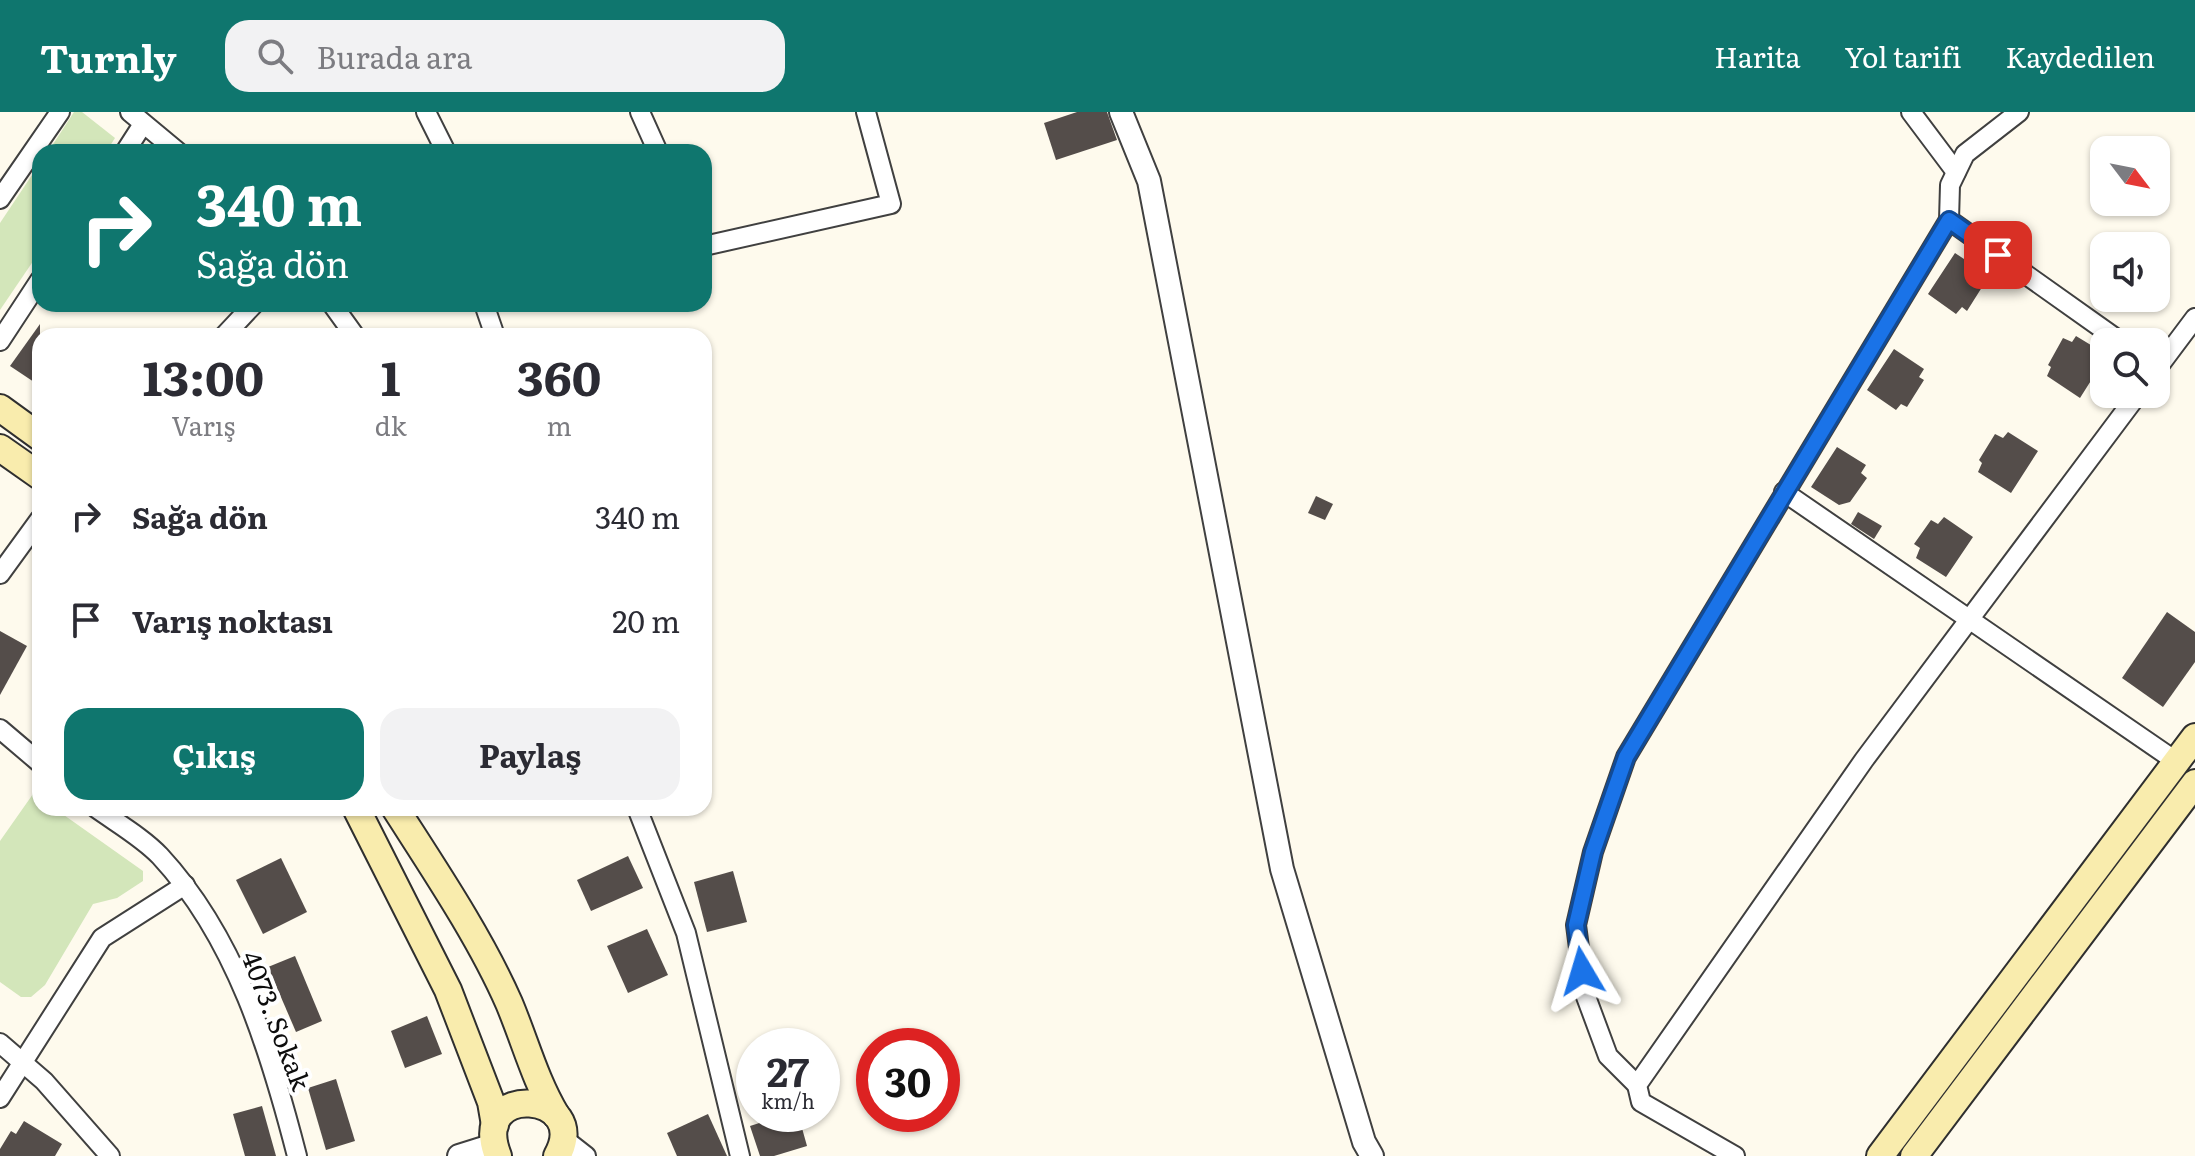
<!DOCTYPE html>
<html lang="tr">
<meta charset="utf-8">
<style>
:root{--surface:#fff;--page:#f2f2f3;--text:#2b2b33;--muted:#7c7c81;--accent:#0f766e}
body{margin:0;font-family:Literata,serif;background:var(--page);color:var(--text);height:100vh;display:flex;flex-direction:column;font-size:30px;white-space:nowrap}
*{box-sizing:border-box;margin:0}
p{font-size:26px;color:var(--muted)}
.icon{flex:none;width:44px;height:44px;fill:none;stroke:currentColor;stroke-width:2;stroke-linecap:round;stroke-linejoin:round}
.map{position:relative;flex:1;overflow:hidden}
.sheet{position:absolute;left:32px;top:216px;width:680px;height:488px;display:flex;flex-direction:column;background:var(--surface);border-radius:24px;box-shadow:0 2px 6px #0004}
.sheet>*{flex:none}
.top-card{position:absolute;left:32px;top:32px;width:680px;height:168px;border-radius:24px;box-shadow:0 2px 6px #0004;background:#0f766e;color:#fff;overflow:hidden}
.needle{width:52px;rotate:122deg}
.buttons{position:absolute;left:2090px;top:24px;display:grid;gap:16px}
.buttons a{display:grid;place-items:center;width:80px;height:80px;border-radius:16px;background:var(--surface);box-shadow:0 2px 6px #0004;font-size:40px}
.speed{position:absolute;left:736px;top:916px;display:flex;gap:16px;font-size:40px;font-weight:700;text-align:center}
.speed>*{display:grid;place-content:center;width:104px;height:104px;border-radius:50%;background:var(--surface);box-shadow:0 2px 6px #0004;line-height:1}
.speed small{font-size:20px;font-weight:400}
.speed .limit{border:12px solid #d22;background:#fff;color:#111}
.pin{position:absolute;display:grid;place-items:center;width:68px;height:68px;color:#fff;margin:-34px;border-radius:16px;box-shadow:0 4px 12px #0006}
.me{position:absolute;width:88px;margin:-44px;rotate:353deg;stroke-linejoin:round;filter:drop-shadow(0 0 6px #0008)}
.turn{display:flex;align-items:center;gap:28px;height:168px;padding:0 32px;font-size:36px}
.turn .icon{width:104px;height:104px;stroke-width:2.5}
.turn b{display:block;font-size:56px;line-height:68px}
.eta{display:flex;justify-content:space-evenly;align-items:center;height:136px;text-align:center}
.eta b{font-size:48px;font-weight:700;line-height:56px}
.cta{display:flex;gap:16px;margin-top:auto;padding:16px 32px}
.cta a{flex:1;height:92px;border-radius:24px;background:var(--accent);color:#fff;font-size:32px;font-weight:700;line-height:92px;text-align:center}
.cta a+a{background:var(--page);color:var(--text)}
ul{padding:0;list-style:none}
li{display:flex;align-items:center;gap:24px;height:104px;padding:0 32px}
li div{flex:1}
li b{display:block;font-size:30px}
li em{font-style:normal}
header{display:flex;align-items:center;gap:48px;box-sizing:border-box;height:112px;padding:0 40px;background:var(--accent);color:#fff}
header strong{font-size:38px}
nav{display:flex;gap:44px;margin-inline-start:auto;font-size:28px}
.search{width:560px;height:72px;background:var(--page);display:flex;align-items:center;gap:20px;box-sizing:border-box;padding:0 28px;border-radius:24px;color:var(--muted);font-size:30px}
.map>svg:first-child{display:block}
.green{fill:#d3e6ba}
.building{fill:#544d4a}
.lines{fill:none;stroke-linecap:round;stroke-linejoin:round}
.minor-casing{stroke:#404040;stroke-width:22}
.tertiary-casing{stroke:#404040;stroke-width:26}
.secondary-casing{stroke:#2f2f2f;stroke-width:30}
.minor{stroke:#fff;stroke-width:18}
.tertiary{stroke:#fff;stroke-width:22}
.secondary{stroke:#f9ecad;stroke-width:26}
.route-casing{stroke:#114b97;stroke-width:20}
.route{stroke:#1a73e8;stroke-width:14}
.labels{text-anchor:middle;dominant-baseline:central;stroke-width:8;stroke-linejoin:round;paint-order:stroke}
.street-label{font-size:26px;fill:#0d0d0d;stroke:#fff}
</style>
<header>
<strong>Turnly</strong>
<div class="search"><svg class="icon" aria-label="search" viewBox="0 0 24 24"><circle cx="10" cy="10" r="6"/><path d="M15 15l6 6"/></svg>Burada ara</div>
<nav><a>Harita</a><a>Yol tarifi</a><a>Kaydedilen</a></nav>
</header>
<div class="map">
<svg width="2195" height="1044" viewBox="0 0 2195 1044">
<rect width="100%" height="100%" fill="#fefaed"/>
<!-- green -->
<g class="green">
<polygon points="74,0 82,0 115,26 106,40 48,40"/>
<polygon points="40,51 40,139 0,198 0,111"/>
<polygon points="33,682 40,686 40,696 54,696 143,759 143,769 117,786 93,792 45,873 31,885 21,885 0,870 0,729"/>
</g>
<!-- building -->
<g class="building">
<polygon points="1077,0 1107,0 1117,28 1056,48 1044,11"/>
<polygon points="1955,141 1985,161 1979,169 1984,172 1967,199 1962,195 1956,202 1928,182"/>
<polygon points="40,212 40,274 10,254"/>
<polygon points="2076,224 2104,241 2104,248 2080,286 2047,264 2051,255 2048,253 2063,226 2072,230"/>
<polygon points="1894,237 1924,257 1919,265 1924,268 1907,295 1901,292 1896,298 1867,278"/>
<polygon points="2008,320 2038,339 2011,381 1978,360 1982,351 1979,348 1995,322 2003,326"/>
<polygon points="1837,335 1866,353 1861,361 1867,366 1850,390 1839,393 1811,375"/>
<polygon points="1316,384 1333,392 1325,408 1308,401"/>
<polygon points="1858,400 1882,414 1874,427 1851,412"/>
<polygon points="1944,405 1973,425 1946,465 1916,446 1920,436 1914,432 1931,408 1938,412"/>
<polygon points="2167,500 2195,520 2195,550 2163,595 2122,566"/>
<polygon points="0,519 27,534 0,583"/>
<polygon points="628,744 643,776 591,799 577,768"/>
<polygon points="281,746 307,800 263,822 236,768"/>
<polygon points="733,759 747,810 707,820 694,770"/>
<polygon points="647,817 668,863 628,881 607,834"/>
<polygon points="295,844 322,909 296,920 268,855"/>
<polygon points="427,904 442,942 405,956 391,919"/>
<polygon points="336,967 355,1029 326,1038 308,976"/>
<polygon points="262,994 276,1044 245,1044 233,1002"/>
<polygon points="708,1002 727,1044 677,1044 667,1021"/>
<polygon points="788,1002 798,1002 807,1034 774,1044 760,1044 750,1014"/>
<polygon points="24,1009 62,1032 55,1044 0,1044 0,1037 11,1019 16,1022"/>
</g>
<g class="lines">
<!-- minor casing -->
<g class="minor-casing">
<g id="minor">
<polyline points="130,0 178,40"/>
<polyline points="426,0 446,40"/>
<polyline points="640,0 658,40"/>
<polyline points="1911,0 1956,60"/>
<polyline points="125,40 143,12"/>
<polyline points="0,87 60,0"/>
<polyline points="1949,108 2121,230"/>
<polyline points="704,134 891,92 866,0"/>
<polyline points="332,192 355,224"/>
<polyline points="484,192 495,224"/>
<polyline points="224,224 254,192"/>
<polyline points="0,229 40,168"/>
<polyline points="2156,258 2195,206"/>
<polyline points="1784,380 2177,650"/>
<polyline points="0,462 40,407"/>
<polyline points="0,617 40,651"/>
<path d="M96,696c21,15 47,30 64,48 76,82 110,195 137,300"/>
<polyline points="637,696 686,821 740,1044"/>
<polyline points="0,931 44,969 110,1044"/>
<polyline points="1637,973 1608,944 1585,882 1576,813 1593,740 1626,645 1949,108 1950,73 1965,42 2019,0"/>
<polyline points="0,986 102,826 185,773"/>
<polyline points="563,1026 586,1044"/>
<polyline points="1735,1044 1641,990 1637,973 1864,648 2138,282"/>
</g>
</g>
<!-- tertiary casing -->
<g class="tertiary-casing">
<g id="tertiary">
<polyline points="1121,0 1149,69 1282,757 1364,1030 1372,1044"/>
<polyline points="459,1044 494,1033"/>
</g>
</g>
<!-- secondary casing -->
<g class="secondary-casing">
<g id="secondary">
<polyline points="0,296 40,325"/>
<polyline points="0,336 40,364"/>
<polyline points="356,696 448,878 491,990 495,1013"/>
<path d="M395,696c39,61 85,129 114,195 16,38 26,77 47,112"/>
<path d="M498,1044c-30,-76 95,-64 59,0"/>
<polyline points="1880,1044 2195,625"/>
<polyline points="1914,1044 2195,671"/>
</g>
</g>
<!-- minor -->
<use href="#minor" class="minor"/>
<!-- tertiary -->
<use href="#tertiary" class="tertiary"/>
<!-- secondary -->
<use href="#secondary" class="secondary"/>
</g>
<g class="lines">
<!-- route casing -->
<g class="route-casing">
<polyline id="route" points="1582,859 1576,813 1593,740 1626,645 1949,108 1998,143"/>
</g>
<!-- route -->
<use href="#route" class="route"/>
</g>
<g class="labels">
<!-- street labels -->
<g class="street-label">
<text transform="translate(278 908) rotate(69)">4073. Sokak</text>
</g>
</g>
</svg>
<div class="buttons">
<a><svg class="needle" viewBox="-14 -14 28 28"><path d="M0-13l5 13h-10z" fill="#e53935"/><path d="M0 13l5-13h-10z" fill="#7c7c81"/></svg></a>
<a><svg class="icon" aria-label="sound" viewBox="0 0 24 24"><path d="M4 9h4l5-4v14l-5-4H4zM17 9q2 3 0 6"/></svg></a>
<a><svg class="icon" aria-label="search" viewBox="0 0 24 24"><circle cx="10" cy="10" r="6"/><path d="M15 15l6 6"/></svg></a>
</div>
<div class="speed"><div>27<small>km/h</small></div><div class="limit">30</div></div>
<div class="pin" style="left:1998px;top:143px;background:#d93025"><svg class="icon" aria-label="arrive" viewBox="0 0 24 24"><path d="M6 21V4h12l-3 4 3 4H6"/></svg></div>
<svg class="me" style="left:1582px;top:859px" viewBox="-20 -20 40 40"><path d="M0-17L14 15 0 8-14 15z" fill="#1a73e8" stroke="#fff" stroke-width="4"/></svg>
<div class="top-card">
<div class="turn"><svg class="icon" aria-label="right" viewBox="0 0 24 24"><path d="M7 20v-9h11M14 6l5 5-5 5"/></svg><div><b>340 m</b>Sağa dön</div></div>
</div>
<section class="sheet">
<div class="eta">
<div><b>13:00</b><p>Varış</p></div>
<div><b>1</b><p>dk</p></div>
<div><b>360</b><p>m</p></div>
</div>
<ul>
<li><svg class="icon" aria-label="right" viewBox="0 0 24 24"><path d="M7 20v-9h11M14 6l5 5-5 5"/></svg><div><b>Sağa dön</b></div><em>340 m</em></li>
<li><svg class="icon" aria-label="arrive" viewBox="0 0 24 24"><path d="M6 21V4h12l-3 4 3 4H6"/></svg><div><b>Varış noktası</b></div><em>20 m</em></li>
</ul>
<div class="cta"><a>Çıkış</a><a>Paylaş</a></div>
</section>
</div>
